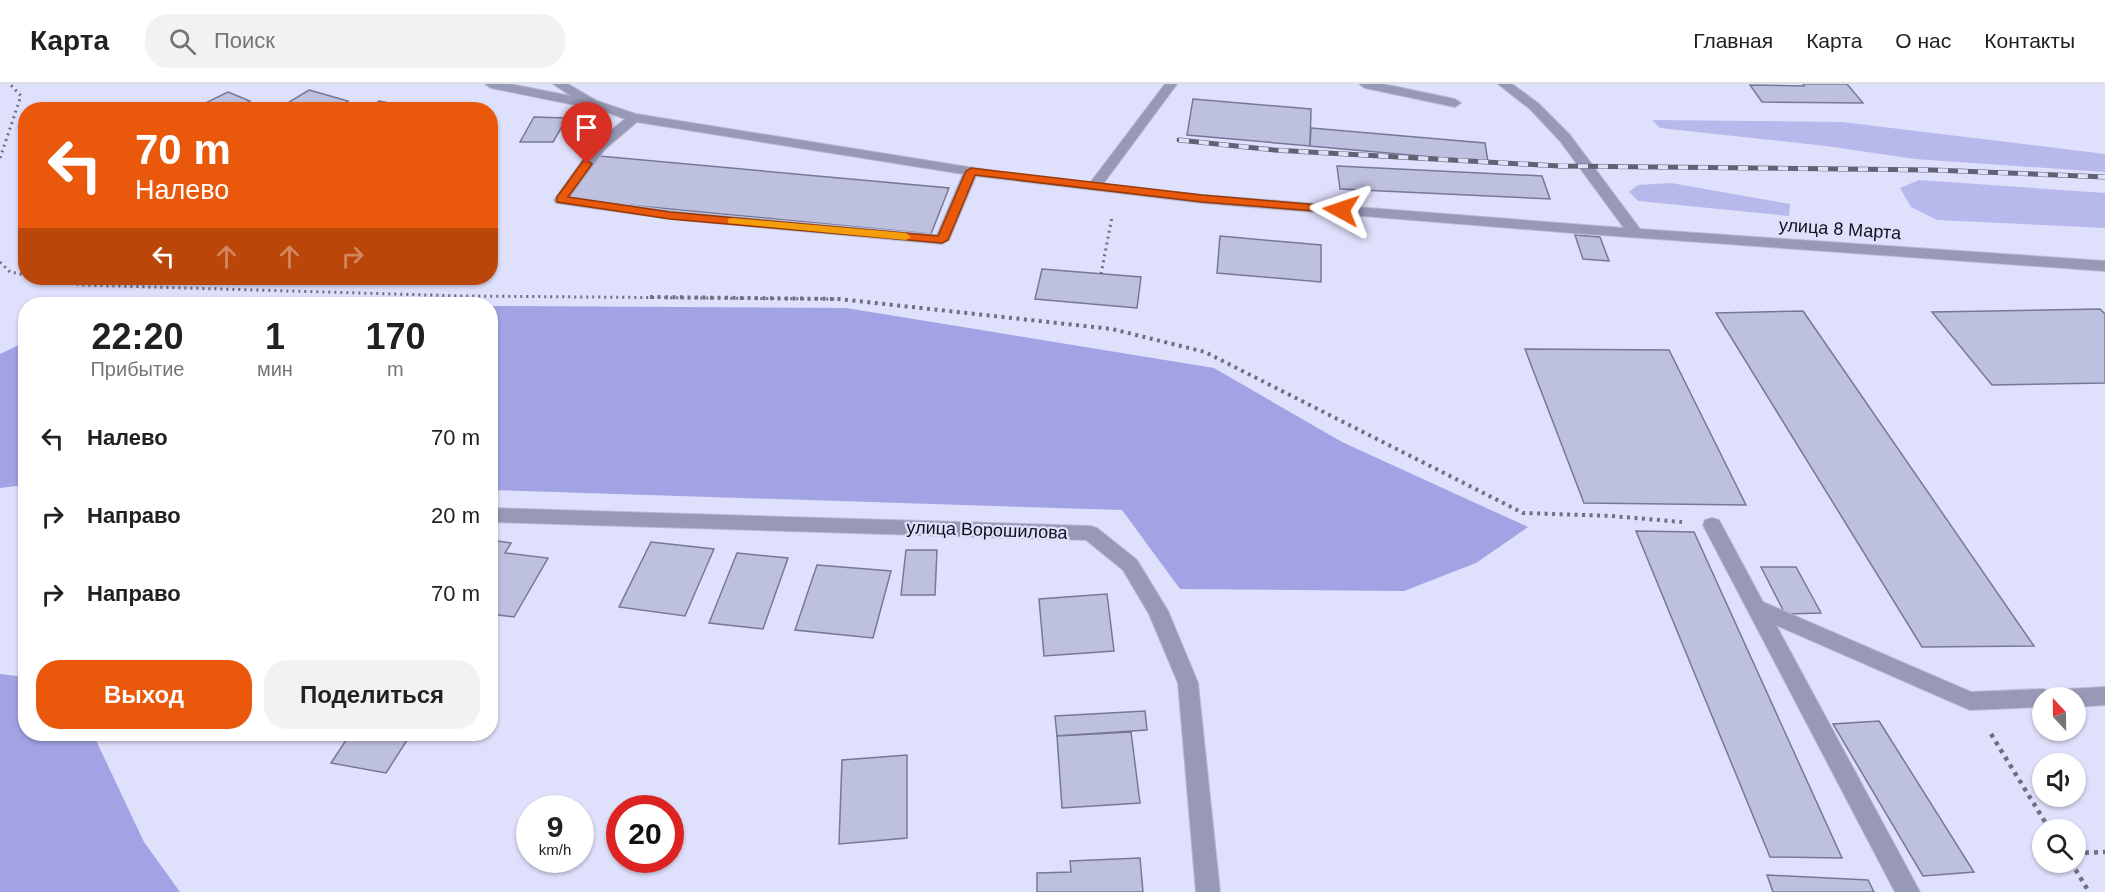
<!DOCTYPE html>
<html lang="ru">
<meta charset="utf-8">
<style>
:root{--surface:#fff;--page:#f2f2f2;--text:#202124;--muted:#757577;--line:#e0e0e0;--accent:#ea580c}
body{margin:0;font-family:Helvetica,sans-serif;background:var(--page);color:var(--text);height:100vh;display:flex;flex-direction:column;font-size:22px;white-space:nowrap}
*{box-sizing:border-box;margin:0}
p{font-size:20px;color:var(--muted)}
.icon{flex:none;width:33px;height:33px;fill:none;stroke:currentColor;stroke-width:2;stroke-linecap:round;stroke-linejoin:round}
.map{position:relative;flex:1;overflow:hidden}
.side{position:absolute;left:18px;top:213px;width:480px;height:444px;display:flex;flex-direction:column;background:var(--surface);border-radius:24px;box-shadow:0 2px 4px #0004}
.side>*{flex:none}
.hud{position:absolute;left:18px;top:18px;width:480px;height:183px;border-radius:24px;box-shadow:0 2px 4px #0004;background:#ea580c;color:#fff;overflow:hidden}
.needle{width:39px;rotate:338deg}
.buttons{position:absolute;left:2032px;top:603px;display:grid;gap:12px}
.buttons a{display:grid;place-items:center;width:54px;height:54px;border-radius:50%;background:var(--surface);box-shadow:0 2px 4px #0004;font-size:30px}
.speed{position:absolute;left:516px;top:711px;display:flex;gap:12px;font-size:30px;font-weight:700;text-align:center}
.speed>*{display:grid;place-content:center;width:78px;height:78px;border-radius:50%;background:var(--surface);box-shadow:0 2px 4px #0004;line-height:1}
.speed small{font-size:15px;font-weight:400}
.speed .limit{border:9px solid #d22;background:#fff;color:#111}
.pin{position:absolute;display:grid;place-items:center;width:51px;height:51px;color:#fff;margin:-62px -26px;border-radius:50% 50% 50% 0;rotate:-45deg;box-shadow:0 0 6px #0007}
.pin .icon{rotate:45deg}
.me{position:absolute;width:66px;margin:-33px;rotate:275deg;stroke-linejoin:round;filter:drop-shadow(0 0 4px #0008)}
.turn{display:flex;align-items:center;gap:21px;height:126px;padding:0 18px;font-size:27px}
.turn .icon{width:78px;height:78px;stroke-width:2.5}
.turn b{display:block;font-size:42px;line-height:51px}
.lanes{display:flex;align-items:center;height:57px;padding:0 18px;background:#0003;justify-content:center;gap:30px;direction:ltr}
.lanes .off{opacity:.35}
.eta{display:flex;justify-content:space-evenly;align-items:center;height:102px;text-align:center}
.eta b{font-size:36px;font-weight:800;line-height:42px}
.action{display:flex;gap:12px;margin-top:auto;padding:12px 18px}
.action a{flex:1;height:69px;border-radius:24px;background:var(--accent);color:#fff;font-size:24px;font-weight:800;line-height:69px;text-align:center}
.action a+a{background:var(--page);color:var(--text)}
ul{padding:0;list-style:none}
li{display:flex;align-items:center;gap:18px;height:78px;padding:0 18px}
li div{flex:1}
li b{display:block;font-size:22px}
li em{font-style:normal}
header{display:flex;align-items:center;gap:36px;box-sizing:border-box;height:84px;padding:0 30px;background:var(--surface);border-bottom:2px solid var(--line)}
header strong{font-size:28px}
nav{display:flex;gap:33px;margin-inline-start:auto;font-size:21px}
.search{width:420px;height:54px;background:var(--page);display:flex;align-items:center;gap:15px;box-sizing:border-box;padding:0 21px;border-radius:24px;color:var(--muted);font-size:22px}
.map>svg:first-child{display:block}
.green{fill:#b7b9ec}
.forest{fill:#a1a3e5}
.building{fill:#bec0e0;stroke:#777896;stroke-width:1.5}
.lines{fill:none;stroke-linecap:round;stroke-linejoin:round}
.minor-casing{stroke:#babbd3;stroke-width:2}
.path-far2{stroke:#6f6f81;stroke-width:3;stroke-dasharray:2 4;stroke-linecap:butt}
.path-far1{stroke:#6f6f81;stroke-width:4;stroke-dasharray:3 4.5;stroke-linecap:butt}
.path{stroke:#6f6f81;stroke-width:4.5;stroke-dasharray:4 5;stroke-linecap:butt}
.minor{fill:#9799b6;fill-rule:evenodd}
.rail-casing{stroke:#626273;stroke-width:5}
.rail{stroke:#dfe0fb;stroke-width:4;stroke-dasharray:10;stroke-linecap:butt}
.route{fill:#ea580c;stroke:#983908;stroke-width:1.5}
.slow{fill:#f59e0b}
.labels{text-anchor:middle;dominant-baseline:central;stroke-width:4.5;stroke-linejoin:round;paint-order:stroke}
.street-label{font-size:18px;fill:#10101b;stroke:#dfe0fb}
</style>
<header>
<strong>Карта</strong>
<div class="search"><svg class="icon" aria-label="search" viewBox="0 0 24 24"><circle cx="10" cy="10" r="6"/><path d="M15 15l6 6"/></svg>Поиск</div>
<nav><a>Главная</a><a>Карта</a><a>О нас</a><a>Контакты</a></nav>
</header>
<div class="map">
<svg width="2105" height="808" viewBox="0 0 2105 808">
<rect width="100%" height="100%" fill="#dfe0fb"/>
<!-- green -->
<g class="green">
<polygon points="1652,36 1842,38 2105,70 2105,88 1915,75 1826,62 1660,44"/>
<polygon points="1919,96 2105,109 2105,144 1937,136 1911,123 1900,104"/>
<polygon points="1671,99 1790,120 1789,132 1638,117 1629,108 1638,101"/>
</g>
<!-- forest -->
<g class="forest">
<polygon points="147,215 358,220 131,220"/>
<polygon points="491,222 846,224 1214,284 1342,358 1528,443 1476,479 1404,507 1180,505 1122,426 491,406"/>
<polygon points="25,258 25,401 0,404 0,270"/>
<polygon points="0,590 25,593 26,650 93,650 144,758 180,808 0,808"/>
</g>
<!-- building -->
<g class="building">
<polygon points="1803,0 1847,0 1863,19 1762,18 1750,1 1804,2"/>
<polygon points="309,6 348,17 334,26 276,26"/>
<polygon points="228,8 250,17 232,26 191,26"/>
<polygon points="1193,15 1311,25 1310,62 1187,51"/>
<polygon points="379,17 419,25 367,26"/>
<polygon points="534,33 567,34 553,58 520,58"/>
<polygon points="1311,44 1485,59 1488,78 1310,62"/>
<polygon points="599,72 949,104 931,150 566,115"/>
<polygon points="1337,82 1542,92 1550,115 1340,105"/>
<polygon points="1575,151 1600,153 1609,177 1583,175"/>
<polygon points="1220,152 1321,161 1321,198 1217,189"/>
<polygon points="1042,185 1141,193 1137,224 1035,215"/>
<polygon points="2100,225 2105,230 2105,299 1992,301 1932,228"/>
<polygon points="1803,227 2034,562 1922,563 1716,229"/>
<polygon points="1525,265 1669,266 1746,421 1584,419"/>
<polygon points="1636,447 1694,448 1842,774 1770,773"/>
<polygon points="490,456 511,459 505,469 548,474 514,533 490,530"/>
<polygon points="651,458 714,465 685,532 619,523"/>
<polygon points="906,466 937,466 935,511 901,511"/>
<polygon points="737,469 788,474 763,545 709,539"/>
<polygon points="817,481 891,487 873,554 795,546"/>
<polygon points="1761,483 1796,483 1821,529 1785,530"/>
<polygon points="1107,510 1114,567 1044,572 1039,515"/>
<polygon points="1145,627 1147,646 1057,652 1055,632"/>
<polygon points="1879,637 1974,788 1923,792 1833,640"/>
<polygon points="1131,648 1140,719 1062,724 1057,652"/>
<polygon points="350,650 411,650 386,689 331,679"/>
<polygon points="907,671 907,754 839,760 842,676"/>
<polygon points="1140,774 1143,808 1037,808 1037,789 1071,788 1070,777"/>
<polygon points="1767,791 1868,796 1874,808 1773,808"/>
</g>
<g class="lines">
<!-- minor casing -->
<g class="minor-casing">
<g id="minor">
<path d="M485,0h25l61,12 -18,-12h15l29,17 39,13 376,60 78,9 75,-99h12l-74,100 99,11 422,33 -64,-87 -30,-32 -32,-25h14l26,19 32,32 70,94 465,32v10l-532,-38 -371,-30 -226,-27 -27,64 -7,4 -271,-25 -115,-16 -2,-3 41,-57 30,-24 -40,-15 -5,2 -89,-18zM637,38l326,52 -26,61 -266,-24 -101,-14 35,-48z"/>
<polygon points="1359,0 1383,0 1455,15 1461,19 1455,23 1365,4"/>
<polygon points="490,424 1090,442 1097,444 1137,476 1168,527 1198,599 1220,808 1196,808 1178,599 1149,530 1123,486 1086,456 490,438"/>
<polygon points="1712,434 1719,436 1763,518 1971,608 2043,605 2050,608 2053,614 2043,614 2043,623 1970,626 1776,541 1920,808 1895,808 1703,441 1705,436"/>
<polygon points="2105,603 2105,621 2076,623 2076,614 2057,614 2060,608 2067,605"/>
</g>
</g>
<!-- path-far2 -->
<g class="path-far2">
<polyline points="0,74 21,12 10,0"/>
<polyline points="0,178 10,188 26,191"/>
<polyline points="1101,190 1112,133"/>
<polyline points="41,194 83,201 463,212 838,215"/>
</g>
<!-- path-far1 -->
<polyline class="path-far1" points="650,213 839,215 1112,245 1205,268 1523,429 1612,432 1682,438"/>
<!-- path -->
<g class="path">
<polyline points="1991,650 2050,746"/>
<polyline points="2076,769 2105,768"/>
<polyline points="2071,778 2089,808"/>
</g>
<!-- minor -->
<use href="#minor" class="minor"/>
<!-- rail casing -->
<g class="rail-casing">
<polyline id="rail" points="1179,56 1274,66 1559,82 1933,86 2105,93"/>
</g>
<!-- rail -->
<use href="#rail" class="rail"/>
</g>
<!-- route -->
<polygon class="route" points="587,76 592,80 568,113 670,128 938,152 966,87 971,84 1202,111 1341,123 1347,126 1341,129 1202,118 975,91 948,156 942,159 670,135 557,118 557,113 583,77"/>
<!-- slow -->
<polygon class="slow" points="732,134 906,149 911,153 906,156 728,139 728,135"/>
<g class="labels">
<!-- street labels -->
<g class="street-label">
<text transform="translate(1840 145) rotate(4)">улица 8 Марта</text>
<text transform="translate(987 446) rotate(2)">улица Ворошилова</text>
</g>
</g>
</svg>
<div class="buttons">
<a><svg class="needle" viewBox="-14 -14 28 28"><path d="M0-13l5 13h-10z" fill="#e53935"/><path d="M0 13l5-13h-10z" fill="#757577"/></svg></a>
<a><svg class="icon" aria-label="sound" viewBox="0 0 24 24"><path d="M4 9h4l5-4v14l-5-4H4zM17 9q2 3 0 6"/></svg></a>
<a><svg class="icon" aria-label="search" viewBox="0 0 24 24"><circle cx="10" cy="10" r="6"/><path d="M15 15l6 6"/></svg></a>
</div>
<div class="speed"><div>9<small>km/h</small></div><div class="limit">20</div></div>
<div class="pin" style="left:587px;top:80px;background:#d93025"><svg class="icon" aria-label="arrive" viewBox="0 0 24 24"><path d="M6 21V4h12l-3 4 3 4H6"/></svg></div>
<svg class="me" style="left:1341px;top:126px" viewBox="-20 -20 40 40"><path d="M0-17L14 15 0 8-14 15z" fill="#ea580c" stroke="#fff" stroke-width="4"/></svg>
<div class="hud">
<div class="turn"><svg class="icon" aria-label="left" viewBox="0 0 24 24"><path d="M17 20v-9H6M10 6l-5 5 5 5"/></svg><div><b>70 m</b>Налево</div></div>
<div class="lanes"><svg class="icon" aria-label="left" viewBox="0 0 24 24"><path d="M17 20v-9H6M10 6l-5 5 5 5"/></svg><svg class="icon off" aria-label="ahead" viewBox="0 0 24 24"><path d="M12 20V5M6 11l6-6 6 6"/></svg><svg class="icon off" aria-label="ahead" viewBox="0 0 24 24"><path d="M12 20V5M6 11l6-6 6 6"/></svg><svg class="icon off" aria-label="right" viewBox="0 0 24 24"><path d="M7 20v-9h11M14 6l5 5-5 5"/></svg></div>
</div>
<section class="side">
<div class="eta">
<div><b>22:20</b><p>Прибытие</p></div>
<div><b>1</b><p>мин</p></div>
<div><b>170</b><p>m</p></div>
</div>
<ul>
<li><svg class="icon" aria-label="left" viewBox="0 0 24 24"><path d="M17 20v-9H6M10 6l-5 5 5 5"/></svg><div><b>Налево</b></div><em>70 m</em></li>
<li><svg class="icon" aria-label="right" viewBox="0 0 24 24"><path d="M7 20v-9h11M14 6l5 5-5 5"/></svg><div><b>Направо</b></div><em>20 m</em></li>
<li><svg class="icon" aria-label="right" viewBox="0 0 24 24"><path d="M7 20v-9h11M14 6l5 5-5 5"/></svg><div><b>Направо</b></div><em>70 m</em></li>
</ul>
<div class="action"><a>Выход</a><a>Поделиться</a></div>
</section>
</div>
